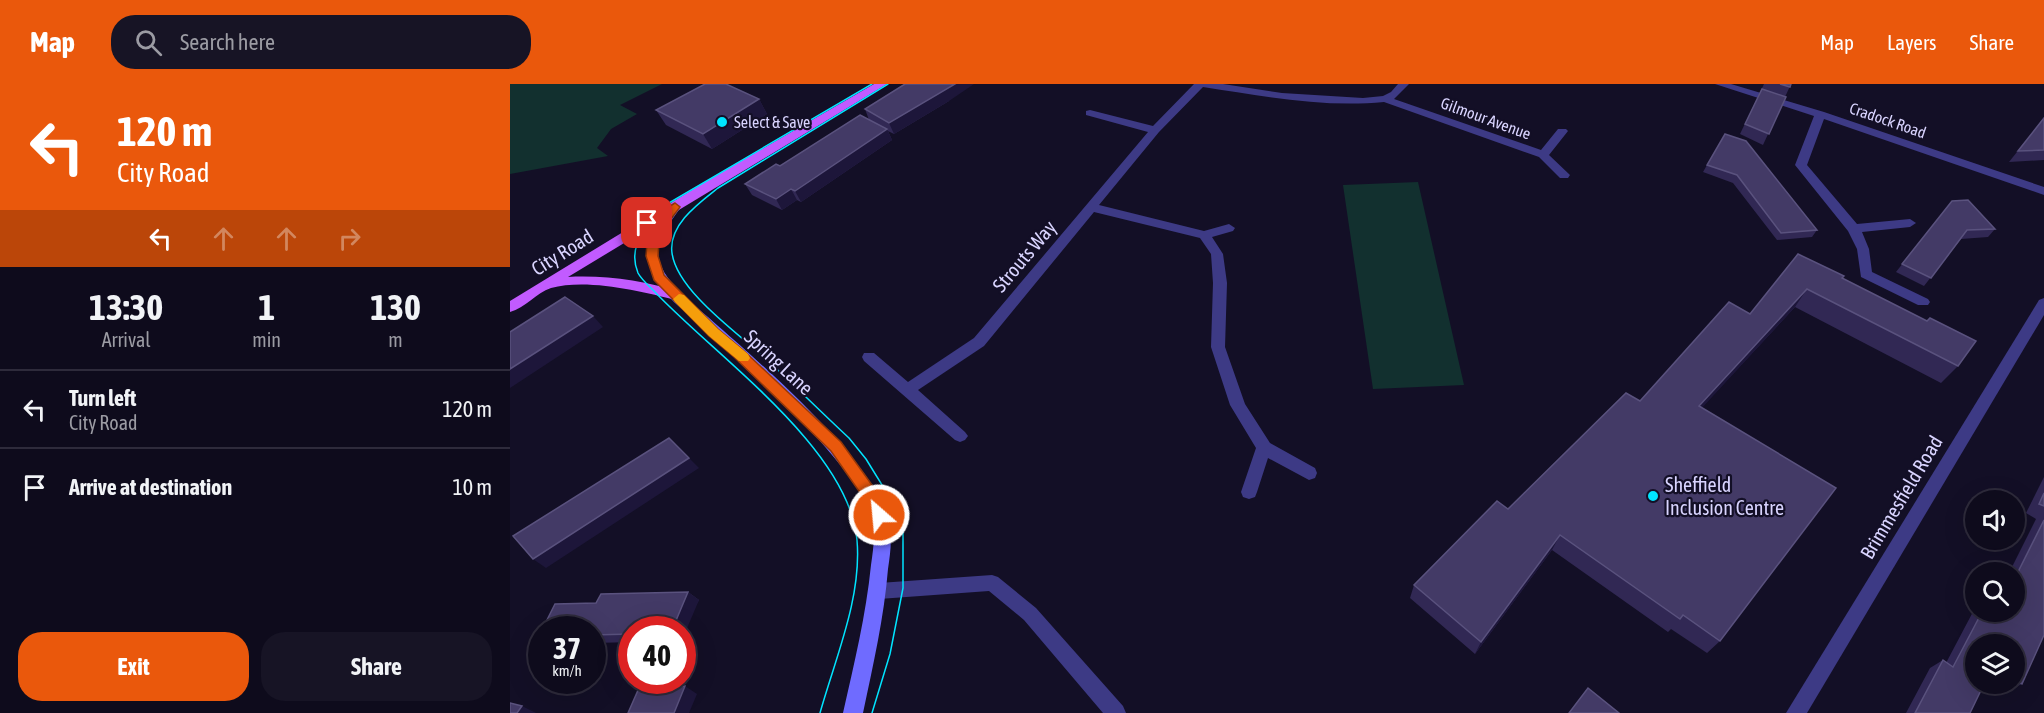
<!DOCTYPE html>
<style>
:root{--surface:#0e0b1c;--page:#171425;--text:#f1f3f6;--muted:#9b9ba3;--line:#2e2b3b;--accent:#ea580c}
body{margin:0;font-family:"Asap Condensed",sans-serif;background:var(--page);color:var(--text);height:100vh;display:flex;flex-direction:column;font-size:22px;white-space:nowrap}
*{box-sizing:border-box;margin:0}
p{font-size:20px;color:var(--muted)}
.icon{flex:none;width:33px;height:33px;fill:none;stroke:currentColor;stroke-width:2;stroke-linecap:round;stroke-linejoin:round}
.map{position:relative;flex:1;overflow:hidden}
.panel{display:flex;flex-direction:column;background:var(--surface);width:510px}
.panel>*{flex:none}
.hud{background:#ea580c;color:#fff;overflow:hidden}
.buttons{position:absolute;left:1455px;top:406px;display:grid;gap:12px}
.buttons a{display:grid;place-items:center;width:60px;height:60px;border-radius:50%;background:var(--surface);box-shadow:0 6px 24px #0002,0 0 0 2px var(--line);font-size:30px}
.speed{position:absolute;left:18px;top:532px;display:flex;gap:12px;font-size:30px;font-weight:700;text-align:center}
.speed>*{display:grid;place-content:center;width:78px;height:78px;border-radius:50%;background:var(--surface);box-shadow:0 6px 24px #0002,0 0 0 2px var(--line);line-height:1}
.speed small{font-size:15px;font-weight:400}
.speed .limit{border:9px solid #d22;background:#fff;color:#111}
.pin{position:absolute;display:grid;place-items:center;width:51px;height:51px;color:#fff;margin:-26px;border-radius:12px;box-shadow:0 3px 9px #0006}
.me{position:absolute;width:66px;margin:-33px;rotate:333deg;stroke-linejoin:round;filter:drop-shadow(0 0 4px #0008)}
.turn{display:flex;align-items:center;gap:21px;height:126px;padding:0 18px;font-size:27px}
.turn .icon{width:78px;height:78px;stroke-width:2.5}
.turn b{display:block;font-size:42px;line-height:51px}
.lanes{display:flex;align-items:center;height:57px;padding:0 18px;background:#0003;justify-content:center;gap:30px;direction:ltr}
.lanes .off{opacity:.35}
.eta{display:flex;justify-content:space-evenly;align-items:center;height:102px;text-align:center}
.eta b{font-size:36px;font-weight:700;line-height:42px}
.primary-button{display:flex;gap:12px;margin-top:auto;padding:12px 18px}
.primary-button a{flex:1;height:69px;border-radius:24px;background:var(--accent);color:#fff;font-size:24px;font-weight:700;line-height:69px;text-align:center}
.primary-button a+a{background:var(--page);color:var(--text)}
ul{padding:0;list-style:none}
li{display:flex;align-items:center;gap:18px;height:78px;padding:0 18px;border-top:2px solid var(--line)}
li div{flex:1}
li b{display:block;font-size:22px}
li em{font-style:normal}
header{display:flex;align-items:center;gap:36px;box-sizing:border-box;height:84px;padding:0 30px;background:var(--accent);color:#fff}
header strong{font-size:28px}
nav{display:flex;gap:33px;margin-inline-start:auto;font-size:21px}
.search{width:420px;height:54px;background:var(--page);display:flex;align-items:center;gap:15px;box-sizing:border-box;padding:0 21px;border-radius:24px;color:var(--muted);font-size:22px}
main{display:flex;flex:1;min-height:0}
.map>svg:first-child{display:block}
.green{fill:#12302f}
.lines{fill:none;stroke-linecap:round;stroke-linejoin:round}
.street{fill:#3d3a85;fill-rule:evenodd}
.secondary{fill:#6f6bff;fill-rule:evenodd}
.primary{fill:#c25bff;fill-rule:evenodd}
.tram{stroke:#00e5ff;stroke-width:1.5}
.wall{fill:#312854}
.shaded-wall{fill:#1d163a}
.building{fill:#433a66;stroke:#5a527e;stroke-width:1.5}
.route{fill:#ea580c;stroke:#983908;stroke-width:1.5}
.slow{fill:#f59e0b}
.poi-dot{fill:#00e5ff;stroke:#130f26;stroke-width:2}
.labels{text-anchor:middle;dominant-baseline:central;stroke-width:4.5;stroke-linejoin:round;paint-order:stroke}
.far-street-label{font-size:16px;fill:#d9d4ff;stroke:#130f26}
.far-poi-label{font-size:16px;fill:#d9d4ff;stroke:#130f26;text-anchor:start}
.street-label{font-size:20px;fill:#d9d4ff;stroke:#130f26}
.poi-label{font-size:20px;fill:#d9d4ff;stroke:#130f26;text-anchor:start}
</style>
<header>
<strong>Map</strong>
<div class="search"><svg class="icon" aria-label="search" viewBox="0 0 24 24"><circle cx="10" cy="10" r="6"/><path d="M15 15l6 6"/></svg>Search here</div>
<nav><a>Map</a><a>Layers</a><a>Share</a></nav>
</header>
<main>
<section class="panel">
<div class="hud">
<div class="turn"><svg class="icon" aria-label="left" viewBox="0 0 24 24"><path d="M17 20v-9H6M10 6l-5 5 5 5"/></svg><div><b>120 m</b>City Road</div></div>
<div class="lanes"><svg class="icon" aria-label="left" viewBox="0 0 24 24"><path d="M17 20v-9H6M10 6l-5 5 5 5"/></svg><svg class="icon off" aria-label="ahead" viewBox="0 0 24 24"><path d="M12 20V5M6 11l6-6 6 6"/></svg><svg class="icon off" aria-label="ahead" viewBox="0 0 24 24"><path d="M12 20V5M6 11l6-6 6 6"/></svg><svg class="icon off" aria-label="right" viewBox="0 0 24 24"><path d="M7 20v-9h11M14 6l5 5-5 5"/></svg></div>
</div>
<div class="eta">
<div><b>13:30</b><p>Arrival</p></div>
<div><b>1</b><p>min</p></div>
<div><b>130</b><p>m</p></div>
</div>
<ul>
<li><svg class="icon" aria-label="left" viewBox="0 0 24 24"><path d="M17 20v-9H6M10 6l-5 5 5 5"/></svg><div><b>Turn left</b><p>City Road</p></div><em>120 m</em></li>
<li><svg class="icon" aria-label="arrive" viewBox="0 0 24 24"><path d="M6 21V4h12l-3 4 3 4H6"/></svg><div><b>Arrive at destination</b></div><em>10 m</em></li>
</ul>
<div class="primary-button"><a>Exit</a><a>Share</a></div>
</section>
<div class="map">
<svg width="1534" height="629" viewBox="0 0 1534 629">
<rect width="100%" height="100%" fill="#130f26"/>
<!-- green -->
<g class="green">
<polygon points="0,0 152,0 110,21 127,30 101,45 87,64 98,72 0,90"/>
<polygon points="908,98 954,301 863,305 833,101"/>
</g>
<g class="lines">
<!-- street -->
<g class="street">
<path d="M684,0h29l59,9 81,5 20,-2 8,-4 7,-8h11l-15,15 147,51 17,-21h8l2,2 -19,24 21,20 -2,3h-8l-21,-21 -155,-55c-60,6 -122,-6 -181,-15l-44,45 -60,73 105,26 25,-7 6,4 -2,3 -21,6 11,17 4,29 -2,64 20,57 25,39 45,25 2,5 -2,5 -6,2 -41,-22 -11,34 -2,5 -6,2 -6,-2 -2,-5 15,-44 -26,-43 -19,-58 2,-64 -2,-29 -11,-16 -106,-26 -110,134 -66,44 47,42 3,4 -3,4 -5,2 -5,-2 -91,-79 -2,-4 2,-4h10l34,29 66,-44 174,-206 -62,-17v-4l4,-1 63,16z"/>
<polygon points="1205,0 1221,0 1314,28 1534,103 1534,111 1314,35 1297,81 1347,140 1400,135 1406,139 1400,143 1352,148 1359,165 1362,188 1418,215 1420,218 1418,221 1408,221 1351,193 1347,165 1338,147 1285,81 1304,32"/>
<polygon points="1534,214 1534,231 1297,629 1276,629 1529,216"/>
<polygon points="482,491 488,493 526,524 613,622 616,629 593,629 514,536 479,507 369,515 363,513 360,507 363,501 369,499"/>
</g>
<!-- secondary -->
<path class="secondary" d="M165,119l6,4c-27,37 -34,52 2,88 52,47 199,166 207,233 2,13 0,28 -2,41 -4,49 -15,96 -25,144h-20c11,-49 23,-98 28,-148 2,-13 4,-28 2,-41 -11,-61 -151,-178 -199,-222 -25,-25 -37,-52 -16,-83 5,-7 9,-14 17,-16z"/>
<!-- primary -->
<path class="primary" d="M364,0h13l-319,193c39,-2 76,4 113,15l2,3 -2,3 -5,2c-35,-9 -90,-22 -125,-12 -15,5 -26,20 -41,24v-11l195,-119z"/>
<!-- tram -->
<g class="tram">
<path d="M310,629c15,-54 42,-115 37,-173 -8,-92 -143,-185 -203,-249 -5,-5 -13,-12 -16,-18 -12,-28 12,-54 31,-70l203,-119"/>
<path d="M362,629l18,-59 13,-66v-69l-37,-60 -17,-21c-28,-26 -55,-53 -84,-80 -26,-24 -88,-67 -93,-105 -4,-28 27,-50 46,-65l170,-104"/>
</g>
</g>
<!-- wall -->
<g class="wall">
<polygon points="1254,0 1281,0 1253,61 1230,50"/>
<polygon points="249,15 257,30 202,65 156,41 146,26"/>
<polygon points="439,17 384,50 378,47 382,56 291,118 287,116 272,126 242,111 235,100 359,36 355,25"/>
<polygon points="1534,34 1534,76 1499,78"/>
<polygon points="1236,57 1307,146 1302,153 1267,156 1223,99 1193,88 1197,81"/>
<polygon points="1442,117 1485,145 1478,153 1451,155 1414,202 1386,188"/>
<polygon points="1288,170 1332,194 1448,282 1431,299 1285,223 1192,323 1210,557 1197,569 1161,545 1158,548 1042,466 965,570 900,514 904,501 1130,317 1240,230"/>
<polygon points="1534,393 1534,551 1512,600 1497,607 1487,600 1504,600 1504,561 1466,600 1476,600 1473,602 1460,629 1396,629 1420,584 1433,576 1436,579 1465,524 1466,528 1504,528 1504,489 1499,489 1526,435 1516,429"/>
<polygon points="178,508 189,516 172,546 122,546 122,558 85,559 82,566 82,546 86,519"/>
<polygon points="32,546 32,567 23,563"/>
</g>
<!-- shaded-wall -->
<g class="shaded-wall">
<polygon points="445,0 464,0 439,17 384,50 379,39"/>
<polygon points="249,15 257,30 202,65 193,50"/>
<polygon points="377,45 382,56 291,118 285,107"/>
<polygon points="281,105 287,116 272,126 266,115"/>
<polygon points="1297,205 1285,223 1179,338 1189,322"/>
<polygon points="83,232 93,243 0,304 0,285"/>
<polygon points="179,374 189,384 36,484 23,475"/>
<polygon points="1050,451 1042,466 965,570 971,558"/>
<polygon points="178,508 189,516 172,556 172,546 162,546"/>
<polygon points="82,557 85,559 82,566"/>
<polygon points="175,602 187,610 179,629 164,629"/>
<polygon points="12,622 26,629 7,629"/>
</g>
<!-- building -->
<g class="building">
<polygon points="195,0 216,0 249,15 193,50 146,26"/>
<polygon points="395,0 445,0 379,39 355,25"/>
<polygon points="1270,0 1281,0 1280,3"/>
<polygon points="1252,5 1276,13 1259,50 1235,40"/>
<polygon points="350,31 377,45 285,107 281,105 266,115 235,100 266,80 270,82"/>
<polygon points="1534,34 1534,66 1508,67"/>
<polygon points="1215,50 1236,57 1307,146 1271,149 1227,91 1197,81"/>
<polygon points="1458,116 1485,145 1457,146 1421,194 1392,180 1442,117"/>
<polygon points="1288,170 1334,192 1332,194 1417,237 1420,234 1466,257 1448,282 1297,205 1189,322 1326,404 1210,557 1173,531 1170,535 1050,451 971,558 904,501 987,417 998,425 1116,309 1130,317 1219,218 1240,230"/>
<polygon points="55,213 83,232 0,285 0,248"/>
<polygon points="159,354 179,374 23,475 3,452"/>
<polygon points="1534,409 1534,422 1529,420"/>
<polygon points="1534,436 1534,551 1512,600 1504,595 1504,561 1466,561 1466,600 1474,600 1460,629 1405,629 1433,576 1443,583 1472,528 1504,528 1504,496"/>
<polygon points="178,508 162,546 122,546 122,550 82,551 82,546 32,546 45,520 86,519 91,510"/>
<polygon points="32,546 32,562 23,563"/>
<polygon points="175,602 164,629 118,629 129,604"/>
<polygon points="1078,604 1109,629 1059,629"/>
<polygon points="0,619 12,622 7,629 0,629"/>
</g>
<!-- route -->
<polygon class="route" points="165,119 170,123 155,143 149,159 148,172 154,191 208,245 233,266 331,358 362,401 377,431 375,436 369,438 364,436 351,410 321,367 224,273 199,252 144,196 136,172 137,159 145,139 137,143 132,139"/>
<!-- slow -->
<polygon class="slow" points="169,210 174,211 208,245 238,270 240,274 238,277 229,277 199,252 165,218 163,215"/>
<!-- markers -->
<g class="poi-dot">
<circle cx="212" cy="38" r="6"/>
<circle cx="1143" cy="412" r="6"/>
</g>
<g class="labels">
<!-- far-street labels -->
<g class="far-street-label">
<text transform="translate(976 34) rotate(20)">Gilmour Avenue</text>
<text transform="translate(1378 36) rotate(19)">Cradock Road</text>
</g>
<!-- far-poi labels -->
<g class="far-poi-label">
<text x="224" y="38">Select &amp; Save</text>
</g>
<!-- street labels -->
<g class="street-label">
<text transform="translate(52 168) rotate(-32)">City Road</text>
<text transform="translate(514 172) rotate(-50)">Strouts Way</text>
<text transform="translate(269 278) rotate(43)">Spring Lane</text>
<text transform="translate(1391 413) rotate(-59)">Brimmesfield Road</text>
</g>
<!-- poi labels -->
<g class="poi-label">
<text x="1155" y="400">Sheffield<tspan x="1155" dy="23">Inclusion Centre</tspan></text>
</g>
</g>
</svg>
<div class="buttons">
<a><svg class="icon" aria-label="sound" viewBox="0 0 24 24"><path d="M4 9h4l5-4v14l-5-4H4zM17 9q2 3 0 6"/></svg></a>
<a><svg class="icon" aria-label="search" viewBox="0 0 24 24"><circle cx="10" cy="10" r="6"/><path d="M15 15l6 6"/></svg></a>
<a><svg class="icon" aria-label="layers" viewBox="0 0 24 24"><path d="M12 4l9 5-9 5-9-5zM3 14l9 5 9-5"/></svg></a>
</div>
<div class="speed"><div>37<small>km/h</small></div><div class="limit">40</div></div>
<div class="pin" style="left:137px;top:139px;background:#d93025"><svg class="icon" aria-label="arrive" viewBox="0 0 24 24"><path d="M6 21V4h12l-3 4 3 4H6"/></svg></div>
<svg class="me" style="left:369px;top:431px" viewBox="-20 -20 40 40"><circle r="17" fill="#ea580c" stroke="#fff" stroke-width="3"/><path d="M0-11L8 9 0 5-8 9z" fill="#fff"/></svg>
</div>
</main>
